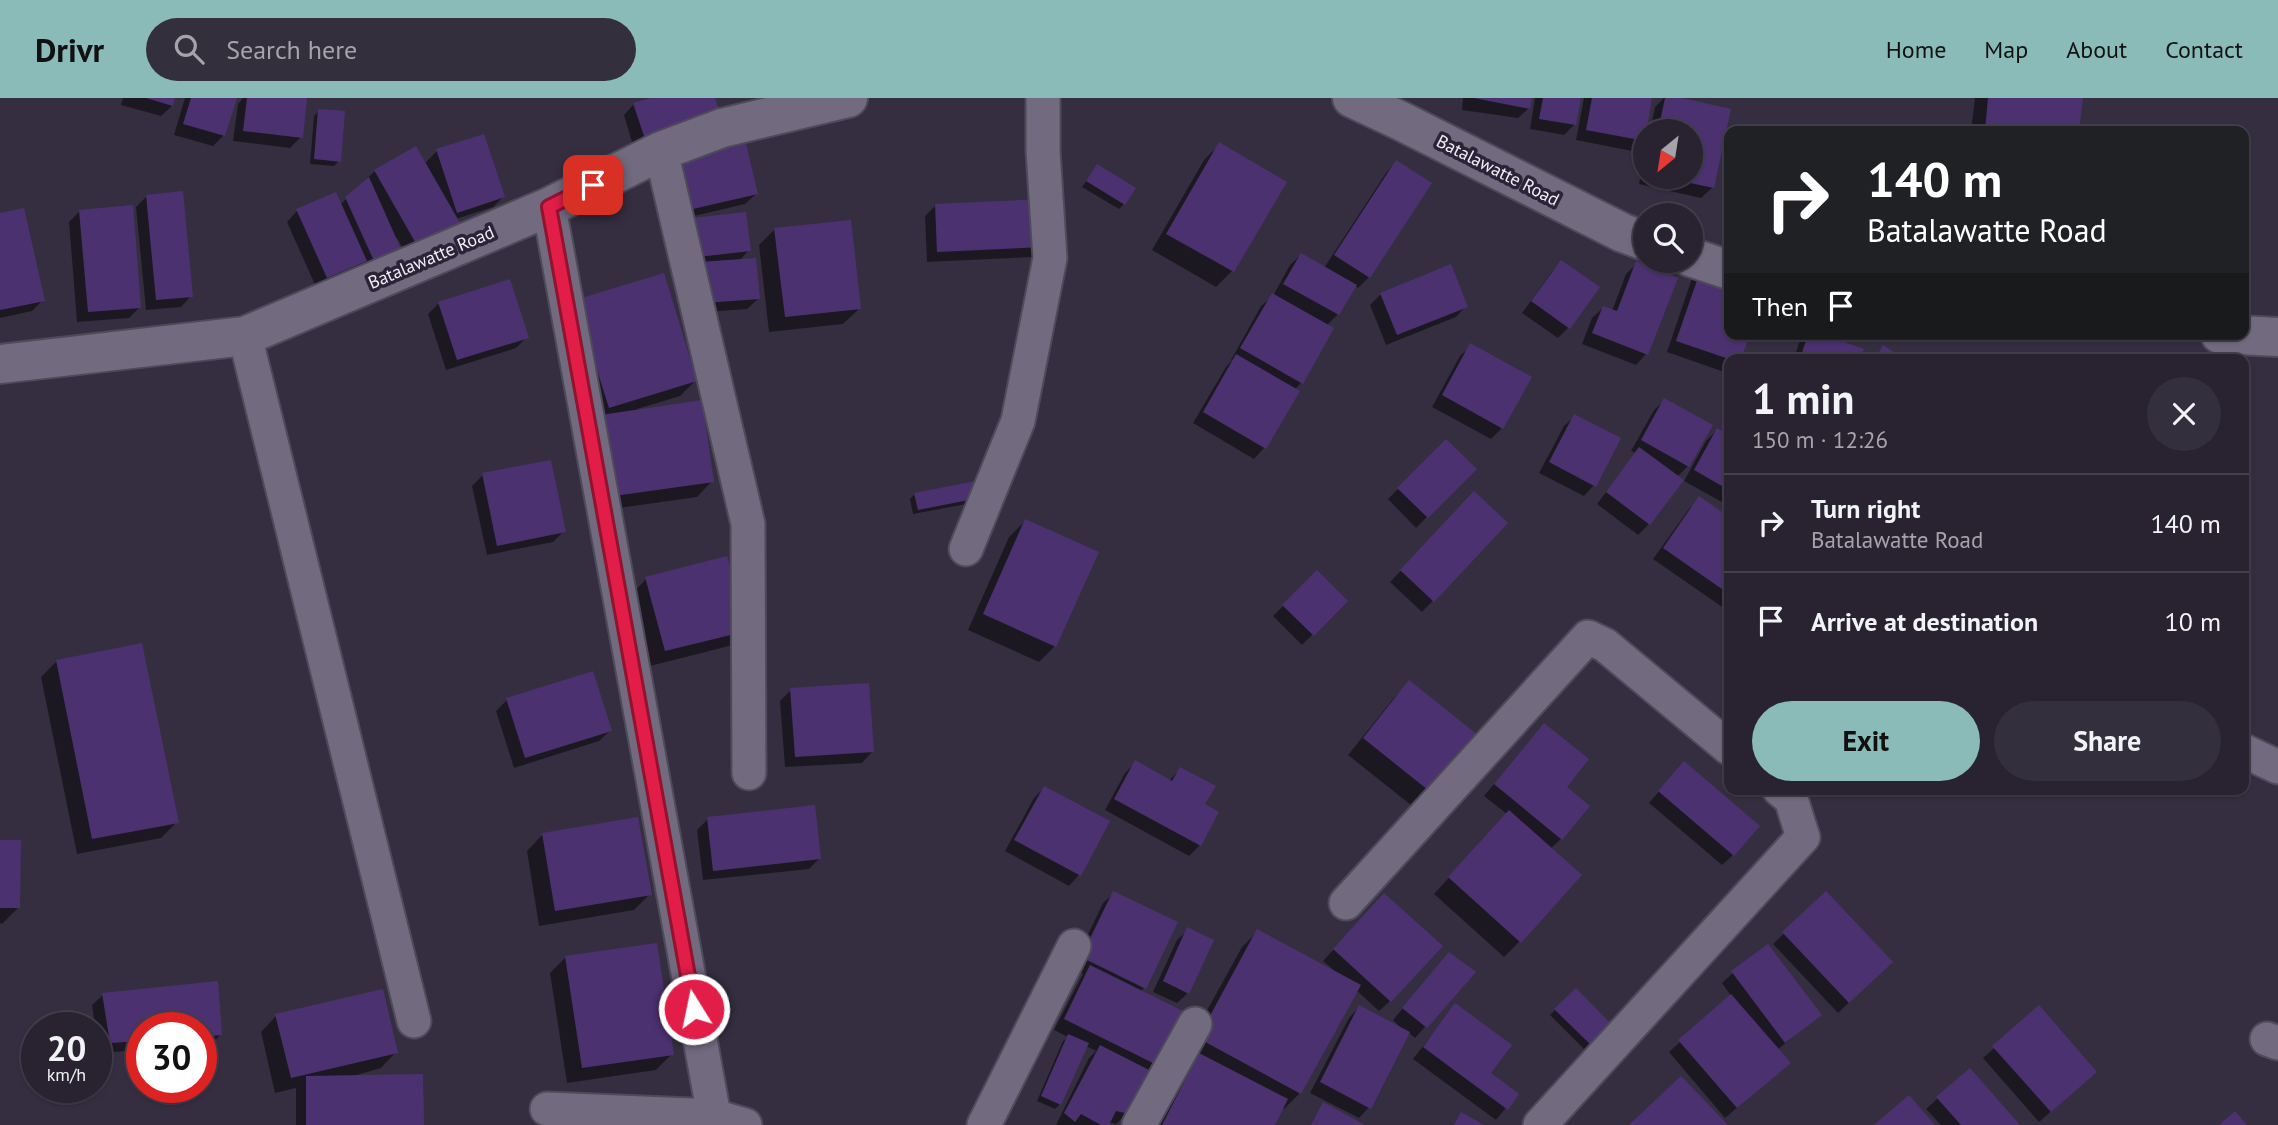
<!DOCTYPE html>
<meta charset="utf-8">
<style>
:root{--surface:#282231;--page:#342f3d;--text:#f1f3f6;--muted:#a5a4ab;--line:#443f4d;--accent:#8bbbb9}
body{margin:0;font-family:"PT Sans",sans-serif;background:var(--page);color:var(--text);height:100vh;display:flex;flex-direction:column;font-size:26px;white-space:nowrap}
*{box-sizing:border-box;margin:0}
p{font-size:23px;color:var(--muted)}
.icon{flex:none;width:38px;height:38px;fill:none;stroke:currentColor;stroke-width:2;stroke-linecap:round;stroke-linejoin:round}
.map{position:relative;flex:1;overflow:hidden}
.panel{position:absolute;left:1724px;top:256px;width:525px;height:441px;display:flex;flex-direction:column;background:var(--surface);border-radius:14px;box-shadow:0 2px 5px #0004,0 0 0 2px var(--line)}
.panel>*{flex:none}
.hud{position:absolute;left:1724px;top:28px;width:525px;height:214px;border-radius:14px;box-shadow:0 2px 5px #0004,0 0 0 2px var(--line);background:#202124;color:#fff;overflow:hidden}
.needle{width:46px;rotate:210deg}
.tools{position:absolute;left:1633px;top:21px;display:grid;gap:14px}
.tools a{display:grid;place-items:center;width:70px;height:70px;border-radius:50%;background:var(--surface);box-shadow:0 2px 5px #0004,0 0 0 2px var(--line);font-size:35px}
.speed{position:absolute;left:21px;top:914px;display:flex;gap:14px;font-size:35px;font-weight:700;text-align:center}
.speed>*{display:grid;place-content:center;width:91px;height:91px;border-radius:50%;background:var(--surface);box-shadow:0 2px 5px #0004,0 0 0 2px var(--line);line-height:1}
.speed small{font-size:18px;font-weight:400}
.speed .limit{border:10px solid #d22;background:#fff;color:#111}
.pin{position:absolute;display:grid;place-items:center;width:60px;height:60px;color:#fff;margin:-30px;border-radius:14px;box-shadow:0 4px 10px #0006}
.me{position:absolute;width:77px;margin:-38px;rotate:350deg;stroke-linejoin:round;filter:drop-shadow(0 0 5px #0008)}
.turn{display:flex;align-items:center;gap:24px;height:147px;padding:0 28px;font-size:32px}
.turn .icon{width:91px;height:91px;stroke-width:2.5}
.turn b{display:block;font-size:49px;line-height:60px}
.then{display:flex;align-items:center;height:66px;padding:0 28px;background:#0003;gap:14px;font-size:26px}
.round{display:grid;place-items:center;flex:none;width:74px;height:74px;border-radius:37px;background:var(--page)}
.head{display:flex;align-items:center;justify-content:space-between;height:119px;padding:0 28px}
h1{font-size:42px;font-weight:700;line-height:52px}
.primary-button{display:flex;gap:14px;margin-top:auto;padding:14px 28px}
.primary-button a{flex:1;height:80px;border-radius:42px;background:var(--accent);color:#111;font-size:28px;font-weight:700;line-height:80px;text-align:center}
.primary-button a+a{background:var(--page);color:var(--text)}
ul{padding:0;list-style:none}
li{display:flex;align-items:center;gap:21px;height:98px;padding:0 28px;border-top:2px solid var(--line)}
li div{flex:1}
li b{display:block;font-size:26px}
li em{font-style:normal}
header{display:flex;align-items:center;gap:42px;box-sizing:border-box;height:98px;padding:0 35px;background:var(--accent);color:#111}
header strong{font-size:33px}
nav{display:flex;gap:38px;margin-inline-start:auto;font-size:24px}
.search{width:490px;height:63px;background:var(--page);display:flex;align-items:center;gap:18px;box-sizing:border-box;padding:0 24px;border-radius:38px;color:var(--muted);font-size:26px}
.map>svg:first-child{display:block}
.shadow{fill:#0007}
.building{fill:#4c3171}
.lines{fill:none;stroke-linecap:round;stroke-linejoin:round}
.street-casing{stroke:#4f4a59;stroke-width:37}
.secondary-casing{stroke:#4f4a59;stroke-width:42}
.street{stroke:#726b80;stroke-width:33}
.secondary{stroke:#726b80;stroke-width:38}
.route-casing{stroke:#92132f;stroke-width:18}
.route{stroke:#e11d48;stroke-width:12}
.labels{text-anchor:middle;dominant-baseline:central;stroke-width:7;stroke-linejoin:round;paint-order:stroke}
.street-label{font-size:18px;fill:#f1edf9;stroke:#2b2436}
</style>
<header>
<strong>Drivr</strong>
<div class="search"><svg class="icon" aria-label="search" viewBox="0 0 24 24"><circle cx="10" cy="10" r="6"/><path d="M15 15l6 6"/></svg>Search here</div>
<nav><a>Home</a><a>Map</a><a>About</a><a>Contact</a></nav>
</header>
<div class="map">
<svg width="2278" height="1027" viewBox="0 0 2278 1027">
<rect width="100%" height="100%" fill="#352e41"/>
<!-- shadow -->
<g class="shadow">
<polygon points="123,0 174,0 172,8 161,18 121,7"/>
<polygon points="185,0 235,0 223,38 213,48 174,37"/>
<polygon points="243,0 292,0 301,39 290,50 233,43 238,6"/>
<polygon points="655,0 713,0 634,51 624,17 634,6"/>
<polygon points="1463,0 1530,0 1529,10 1518,20 1462,12"/>
<polygon points="1535,0 1579,0 1575,26 1564,37 1530,31"/>
<polygon points="1584,0 1650,0 1643,42 1632,53 1576,42"/>
<polygon points="1664,0 1674,0 1729,12 1712,90 1701,100 1639,86 1645,57 1645,79 1690,79 1690,33 1650,33 1655,9"/>
<polygon points="1975,0 2081,0 2077,32 1971,33"/>
<polygon points="319,13 339,63 334,68 310,66 314,18"/>
<polygon points="1220,46 1284,84 1232,173 1216,189 1152,152 1204,62"/>
<polygon points="437,53 503,99 493,109 456,121 458,125 447,136 407,158 397,140 394,141 399,150 363,172 360,167 354,173 316,189 287,124 297,113 340,107 375,73 424,66"/>
<polygon points="1396,64 1430,86 1369,179 1358,190 1355,188 1338,216 1326,228 1301,285 1294,292 1297,293 1264,350 1254,361 1193,325 1226,269 1232,262 1231,262 1261,208 1273,198 1290,167 1301,157 1324,170 1386,75"/>
<polygon points="672,65 756,96 745,106 673,123"/>
<polygon points="1097,69 1124,106 1119,111 1082,89"/>
<polygon points="147,98 191,198 181,209 146,212 136,109"/>
<polygon points="935,108 1044,148 1033,159 927,164 925,118"/>
<polygon points="80,113 140,209 129,220 77,224 69,124"/>
<polygon points="0,117 43,202 32,213 0,220"/>
<polygon points="685,123 749,152 739,163 758,201 747,211 693,215"/>
<polygon points="775,131 859,211 843,226 769,234 759,147"/>
<polygon points="1561,164 1569,229 1558,240 1522,215 1551,175"/>
<polygon points="1637,165 1646,256 1636,267 1582,246 1592,220 1603,210 1612,213 1626,176"/>
<polygon points="1703,170 1729,236 1727,275 1667,254 1692,180"/>
<polygon points="1381,196 1466,208 1456,219 1386,247 1370,207"/>
<polygon points="439,205 527,239 516,250 446,272 428,216"/>
<polygon points="560,220 695,283 680,298 637,311 712,383 697,399 591,414"/>
<polygon points="1808,236 1815,236 1858,261 1794,261 1799,245"/>
<polygon points="1471,248 1529,280 1502,330 1491,341 1432,309 1460,258"/>
<polygon points="1665,302 1710,328 1688,368 1677,379 1649,426 1638,437 1597,406 1636,355 1631,353 1654,312"/>
<polygon points="1575,318 1594,387 1584,398 1539,375 1564,328"/>
<polygon points="1717,332 1729,339 1729,408 1684,383 1706,343"/>
<polygon points="1446,343 1474,371 1416,430 1388,401"/>
<polygon points="483,377 564,433 553,444 487,457 472,388"/>
<polygon points="974,385 972,405 913,416 910,401 915,396"/>
<polygon points="1699,401 1729,421 1728,513 1653,461 1689,411"/>
<polygon points="1464,406 1506,425 1422,514 1390,484"/>
<polygon points="1025,423 1055,548 1039,564 968,532 1009,439"/>
<polygon points="1317,474 1346,503 1302,547 1273,518"/>
<polygon points="646,481 745,532 729,548 650,568 631,497"/>
<polygon points="57,563 177,724 161,740 77,756 41,579"/>
<polygon points="1410,585 1477,638 1416,711 1348,657 1394,600"/>
<polygon points="791,592 872,654 862,665 785,669 780,603"/>
<polygon points="507,602 610,633 599,643 514,670 496,613"/>
<polygon points="1534,638 1564,689 1561,741 1550,751 1520,843 1504,859 1434,796 1507,716 1484,698"/>
<polygon points="1136,664 1169,683 1180,671 1203,707 1200,747 1189,758 1105,712 1125,675"/>
<polygon points="1674,676 1733,757 1722,767 1649,705"/>
<polygon points="1044,690 1079,777 1069,788 1005,753 1034,700"/>
<polygon points="708,721 820,760 809,771 703,782 697,732"/>
<polygon points="542,737 650,796 634,812 539,828 527,753"/>
<polygon points="0,744 18,810 2,826 0,825"/>
<polygon points="1114,795 1144,890 1140,894 1155,966 1148,974 1127,1015 1116,1026 1109,1024 1107,1027 1056,1027 1089,960 1096,953 1086,948 1060,1006 1055,1011 1037,1003 1063,943 1068,939 1054,932 1083,876 1072,870 1103,805"/>
<polygon points="1826,795 1880,875 1838,915 1773,846"/>
<polygon points="1374,808 1390,903 1379,913 1356,892 1300,995 1284,1011 1282,1010 1273,1027 1156,1027 1184,973 1194,962 1183,956 1242,849 1258,833 1335,873 1323,863"/>
<polygon points="1188,832 1188,895 1177,905 1153,894 1177,842"/>
<polygon points="566,859 672,956 656,972 567,985 550,875"/>
<polygon points="1439,867 1474,874 1415,940 1408,934 1369,1009 1359,1020 1310,995 1349,920 1359,909 1402,931 1393,922"/>
<polygon points="1733,875 1820,917 1777,952 1778,975 1725,1020 1669,954 1731,898 1722,885"/>
<polygon points="216,885 220,937 210,948 201,948 201,929 142,929 142,952 99,955 92,907 103,897"/>
<polygon points="1575,892 1609,927 1584,951 1550,917"/>
<polygon points="1455,908 1489,976 1517,996 1496,1022 1413,961"/>
<polygon points="2039,910 2084,984 2039,1024 1983,960"/>
<polygon points="276,918 396,954 381,970 350,979 423,1027 296,1027 296,990 275,995 261,934"/>
<polygon points="1969,972 2018,1027 1941,1027 1926,1011"/>
</g>
<!-- building -->
<g class="building">
<polygon points="146,0 175,0 173,8"/>
<polygon points="191,0 237,0 225,38 183,26"/>
<polygon points="247,0 307,0 303,40 243,33"/>
<polygon points="650,0 715,0 721,18 645,41 633,5"/>
<polygon points="1474,0 1532,0 1530,11"/>
<polygon points="1543,0 1581,0 1576,27 1539,21"/>
<polygon points="1592,0 1652,0 1645,43 1586,32"/>
<polygon points="1665,0 1682,0 1731,11 1714,90 1666,80 1690,79 1690,33 1658,33"/>
<polygon points="1988,0 2083,0 2079,33 2049,29 2049,33 1985,33"/>
<polygon points="318,11 345,13 341,64 314,61"/>
<polygon points="484,36 505,99 457,115 436,51"/>
<polygon points="1219,44 1287,84 1234,174 1166,136"/>
<polygon points="746,46 758,96 684,113 671,63"/>
<polygon points="416,48 460,125 418,149 374,72"/>
<polygon points="1396,62 1432,85 1370,180 1334,157"/>
<polygon points="1097,66 1136,90 1125,107 1086,83"/>
<polygon points="369,79 401,151 374,163 345,99"/>
<polygon points="183,93 193,199 156,202 146,97"/>
<polygon points="336,94 367,163 327,180 296,111"/>
<polygon points="1043,101 1045,149 937,154 935,106"/>
<polygon points="133,107 141,210 88,214 79,112"/>
<polygon points="24,110 45,203 0,212 0,115"/>
<polygon points="746,114 751,153 689,160 684,121"/>
<polygon points="851,122 861,211 785,219 774,130"/>
<polygon points="1301,155 1357,187 1339,217 1283,186"/>
<polygon points="756,160 760,201 703,205 700,164"/>
<polygon points="1561,162 1600,189 1570,231 1531,203"/>
<polygon points="1636,163 1678,180 1648,257 1592,235 1603,208 1617,213"/>
<polygon points="1451,166 1468,209 1397,237 1380,195"/>
<polygon points="1702,168 1729,177 1729,236 1750,236 1741,261 1729,261 1676,243"/>
<polygon points="664,175 697,283 609,310 575,202"/>
<polygon points="510,181 529,240 457,262 438,204"/>
<polygon points="1272,195 1334,230 1303,286 1240,250"/>
<polygon points="1808,236 1821,236 1864,251 1860,261 1800,261"/>
<polygon points="1470,245 1532,279 1503,331 1442,297"/>
<polygon points="1883,247 1904,261 1875,261"/>
<polygon points="1236,256 1300,293 1266,351 1203,314"/>
<polygon points="1664,300 1713,327 1689,369 1641,342"/>
<polygon points="702,302 714,384 607,399 594,318"/>
<polygon points="1574,316 1621,340 1596,389 1549,364"/>
<polygon points="1717,330 1729,337 1729,392 1694,372"/>
<polygon points="1446,341 1477,371 1428,420 1397,390"/>
<polygon points="1639,349 1684,382 1650,427 1606,394"/>
<polygon points="551,362 566,434 497,448 482,375"/>
<polygon points="976,383 979,400 918,412 914,395"/>
<polygon points="1474,393 1508,425 1434,504 1400,472"/>
<polygon points="1699,398 1729,419 1729,496 1663,450"/>
<polygon points="1025,421 1099,454 1056,549 983,516"/>
<polygon points="727,458 747,533 665,553 645,479"/>
<polygon points="1317,472 1348,503 1314,538 1282,507"/>
<polygon points="142,545 179,725 92,741 56,562"/>
<polygon points="593,573 612,633 525,660 506,600"/>
<polygon points="1409,582 1479,638 1433,696 1363,640"/>
<polygon points="869,585 874,654 795,659 790,590"/>
<polygon points="1544,625 1589,661 1567,689 1590,708 1562,742 1494,686"/>
<polygon points="1135,662 1172,683 1180,669 1216,688 1205,706 1219,714 1201,748 1114,701"/>
<polygon points="1684,663 1760,728 1734,758 1658,693"/>
<polygon points="1044,688 1110,723 1081,778 1014,742"/>
<polygon points="815,707 821,761 713,773 707,719"/>
<polygon points="1509,712 1582,777 1521,845 1448,779"/>
<polygon points="638,719 652,797 555,813 542,735"/>
<polygon points="0,742 21,742 20,810 0,810"/>
<polygon points="1113,793 1178,824 1146,891 1081,859"/>
<polygon points="1826,793 1893,864 1849,905 1782,834"/>
<polygon points="1384,795 1443,848 1391,904 1333,851"/>
<polygon points="1187,829 1214,842 1189,896 1163,883"/>
<polygon points="1257,831 1361,887 1301,996 1198,940"/>
<polygon points="657,845 674,957 582,970 565,858"/>
<polygon points="1768,846 1822,917 1785,945 1731,873"/>
<polygon points="1449,854 1476,874 1427,930 1402,910"/>
<polygon points="1090,867 1183,913 1157,967 1064,921"/>
<polygon points="218,883 222,937 201,939 201,929 142,929 142,943 110,945 102,895"/>
<polygon points="1576,890 1612,927 1591,947 1554,911"/>
<polygon points="383,891 398,955 291,980 275,916"/>
<polygon points="1731,896 1791,965 1737,1010 1678,942"/>
<polygon points="1455,905 1512,947 1491,975 1519,996 1508,1012 1423,949"/>
<polygon points="1359,907 1410,934 1371,1011 1320,984"/>
<polygon points="2039,907 2097,974 2051,1014 1992,948"/>
<polygon points="1068,936 1089,945 1061,1007 1041,998"/>
<polygon points="1100,947 1151,973 1129,1016 1116,1013 1109,1027 1101,1027 1081,1016 1075,1024 1064,1015"/>
<polygon points="1199,955 1288,1001 1275,1027 1162,1027"/>
<polygon points="1970,970 2020,1027 1961,1027 1936,999"/>
<polygon points="423,976 424,1027 306,1027 306,978"/>
<polygon points="1681,978 1728,1027 1629,1027"/>
<polygon points="1909,997 1935,1027 1874,1027"/>
<polygon points="1323,1004 1365,1027 1311,1027"/>
<polygon points="2235,1013 2247,1027 2219,1027"/>
<polygon points="1461,1014 1484,1027 1454,1027"/>
</g>
<g class="lines">
<!-- street casing -->
<g class="street-casing">
<g id="street">
<polyline points="661,53 748,426 749,675"/>
<polyline points="549,109 714,1018"/>
<polyline points="245,238 414,923"/>
<polyline points="966,451 1018,323 1050,160 1043,53 1043,0"/>
<polyline points="2244,653 2278,669"/>
<polyline points="1346,805 1588,539 1605,547 1729,650"/>
<polyline points="2267,941 2278,945"/>
<polyline points="547,1011 714,1018 745,1027"/>
<polyline points="984,1027 1074,848"/>
<polyline points="1139,1027 1195,926"/>
<polyline points="1540,1027 1803,739 1791,701 1779,691"/>
</g>
</g>
<!-- secondary casing -->
<g class="secondary-casing">
<g id="secondary">
<polyline points="1352,0 1401,23 1623,135 1645,143"/>
<polyline points="1690,159 1729,172"/>
<polyline points="2220,236 2278,239"/>
<polyline points="0,266 245,238 549,109 661,53 722,30 848,0"/>
</g>
</g>
<!-- street -->
<use href="#street" class="street"/>
<!-- secondary -->
<use href="#secondary" class="secondary"/>
</g>
<g class="lines">
<!-- route casing -->
<g class="route-casing">
<polyline id="route" points="593,87 549,109 694,911"/>
</g>
<!-- route -->
<use href="#route" class="route"/>
</g>
<g class="labels">
<!-- street labels -->
<g class="street-label">
<text transform="translate(1498 72) rotate(27)">Batalawatte Road</text>
<text transform="translate(431 159) rotate(-23)">Batalawatte Road</text>
</g>
</g>
</svg>
<div class="tools">
<a><svg class="needle" viewBox="-14 -14 28 28"><path d="M0-13l5 13h-10z" fill="#e53935"/><path d="M0 13l5-13h-10z" fill="#a5a4ab"/></svg></a>
<a><svg class="icon" aria-label="search" viewBox="0 0 24 24"><circle cx="10" cy="10" r="6"/><path d="M15 15l6 6"/></svg></a>
</div>
<div class="speed"><div>20<small>km/h</small></div><div class="limit">30</div></div>
<div class="pin" style="left:593px;top:87px;background:#d93025"><svg class="icon" aria-label="arrive" viewBox="0 0 24 24"><path d="M6 21V4h12l-3 4 3 4H6"/></svg></div>
<svg class="me" style="left:694px;top:911px" viewBox="-20 -20 40 40"><circle r="17" fill="#e11d48" stroke="#fff" stroke-width="3"/><path d="M0-11L8 9 0 5-8 9z" fill="#fff"/></svg>
<div class="hud">
<div class="turn"><svg class="icon" aria-label="right" viewBox="0 0 24 24"><path d="M7 20v-9h11M14 6l5 5-5 5"/></svg><div><b>140 m</b>Batalawatte Road</div></div>
<div class="then">Then<svg class="icon" aria-label="arrive" viewBox="0 0 24 24"><path d="M6 21V4h12l-3 4 3 4H6"/></svg></div>
</div>
<section class="panel">
<div class="head"><div><h1>1 min</h1><p>150 m · 12:26</p></div><a class="round"><svg class="icon" aria-label="close" viewBox="0 0 24 24"><path d="M6 6l12 12M18 6L6 18"/></svg></a></div>
<ul>
<li><svg class="icon" aria-label="right" viewBox="0 0 24 24"><path d="M7 20v-9h11M14 6l5 5-5 5"/></svg><div><b>Turn right</b><p>Batalawatte Road</p></div><em>140 m</em></li>
<li><svg class="icon" aria-label="arrive" viewBox="0 0 24 24"><path d="M6 21V4h12l-3 4 3 4H6"/></svg><div><b>Arrive at destination</b></div><em>10 m</em></li>
</ul>
<div class="primary-button"><a>Exit</a><a>Share</a></div>
</section>
</div>
